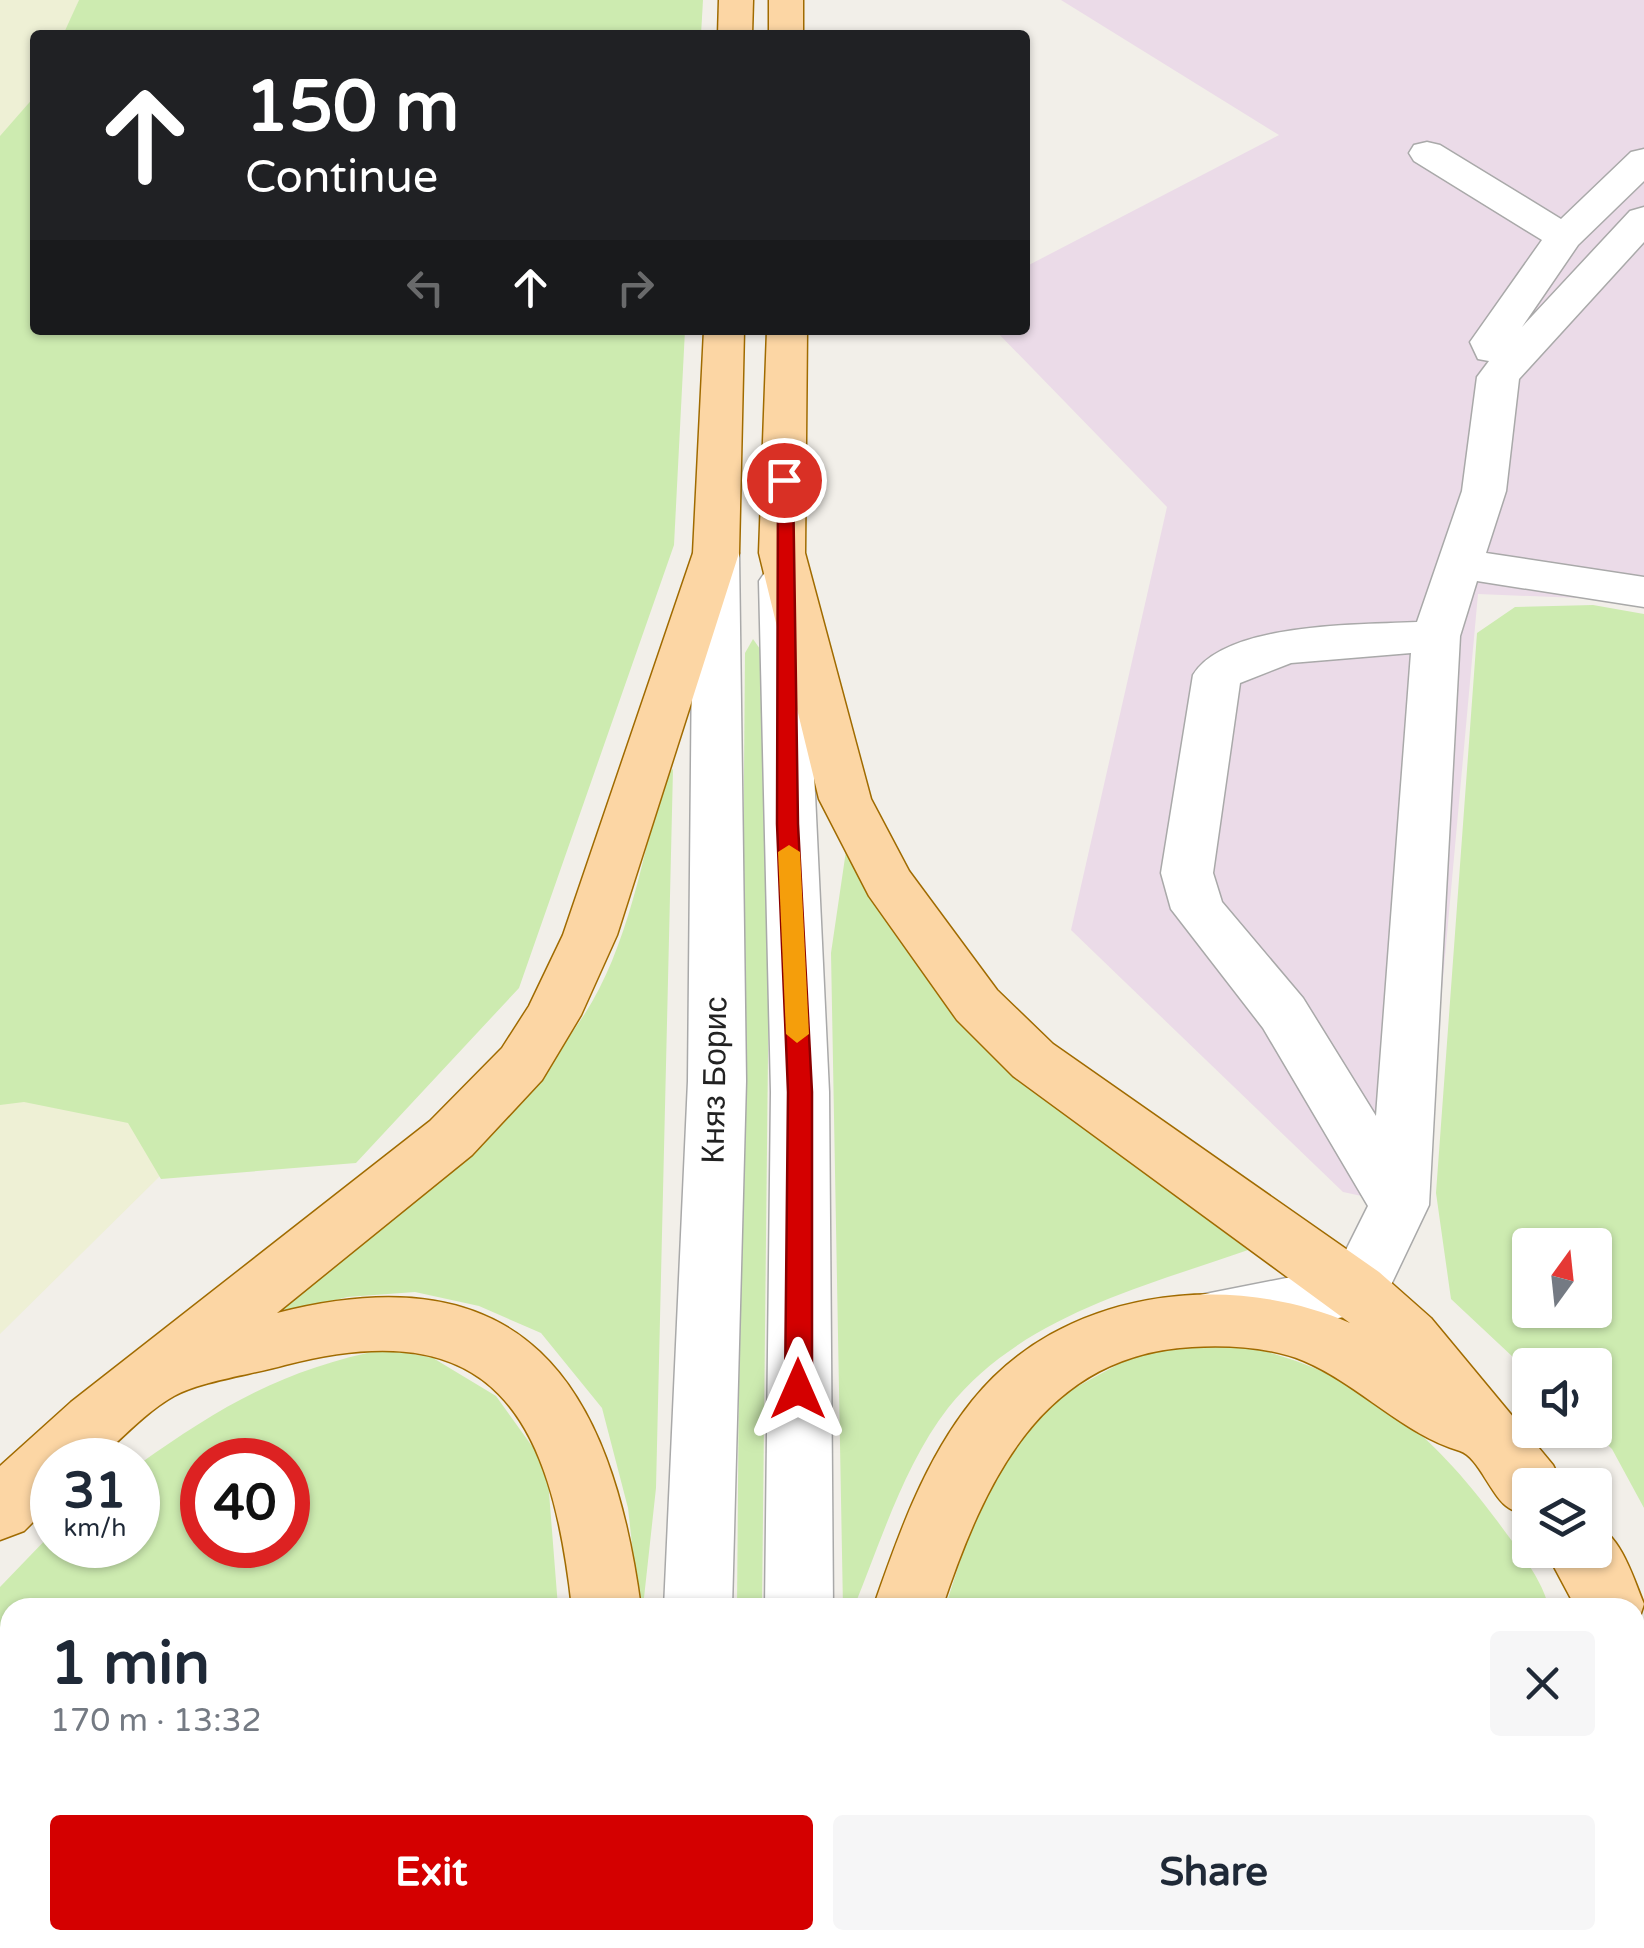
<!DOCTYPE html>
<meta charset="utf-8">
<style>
:root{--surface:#fff;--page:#f6f6f7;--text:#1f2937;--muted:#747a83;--accent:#d40000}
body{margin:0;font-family:"Varela Round",sans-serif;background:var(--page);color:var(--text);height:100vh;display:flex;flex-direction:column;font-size:38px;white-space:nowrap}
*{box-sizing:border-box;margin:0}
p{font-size:32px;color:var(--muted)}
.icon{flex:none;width:55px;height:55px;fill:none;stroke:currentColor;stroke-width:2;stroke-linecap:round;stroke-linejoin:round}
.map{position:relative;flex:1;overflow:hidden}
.drawer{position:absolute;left:0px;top:1598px;width:1645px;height:352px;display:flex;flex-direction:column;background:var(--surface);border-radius:30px 30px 0 0;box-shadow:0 2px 8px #0004}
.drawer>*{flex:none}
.top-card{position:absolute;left:30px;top:30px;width:1000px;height:305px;border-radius:10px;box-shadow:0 2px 8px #0004;background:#202124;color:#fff;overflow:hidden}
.needle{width:65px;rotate:15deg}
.tools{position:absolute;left:1512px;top:1228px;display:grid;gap:20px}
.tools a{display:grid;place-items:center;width:100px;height:100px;border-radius:10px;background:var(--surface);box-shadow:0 2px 8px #0004;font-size:50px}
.speed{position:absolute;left:30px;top:1438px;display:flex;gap:20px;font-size:50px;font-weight:700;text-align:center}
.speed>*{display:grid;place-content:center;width:130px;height:130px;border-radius:50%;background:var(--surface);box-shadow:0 2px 8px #0004;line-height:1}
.speed small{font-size:25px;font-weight:400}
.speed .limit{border:15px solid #d22;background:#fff;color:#111}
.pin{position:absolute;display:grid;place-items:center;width:85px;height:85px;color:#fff;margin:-42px;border:5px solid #fff;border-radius:50%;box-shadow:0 2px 10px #0007}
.me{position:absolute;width:110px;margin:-55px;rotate:0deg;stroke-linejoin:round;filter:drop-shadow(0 0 8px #0008)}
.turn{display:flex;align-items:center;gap:35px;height:210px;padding:0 50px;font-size:45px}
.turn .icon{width:130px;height:130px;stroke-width:2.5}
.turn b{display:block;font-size:70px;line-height:85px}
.lanes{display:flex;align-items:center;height:95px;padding:0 50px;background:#0003;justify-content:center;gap:50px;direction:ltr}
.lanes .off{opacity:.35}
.round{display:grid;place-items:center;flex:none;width:105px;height:105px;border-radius:10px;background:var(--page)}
.summary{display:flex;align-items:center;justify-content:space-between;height:170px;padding:0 50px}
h1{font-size:60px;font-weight:800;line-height:75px}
.button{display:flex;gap:20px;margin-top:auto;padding:20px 50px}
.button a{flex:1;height:115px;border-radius:10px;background:var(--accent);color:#fff;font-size:40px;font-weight:800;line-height:115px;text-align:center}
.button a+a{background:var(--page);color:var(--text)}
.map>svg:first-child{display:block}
.industrial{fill:#ebdbe8}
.farmland{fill:#eef0d5}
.grass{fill:#cdebb0;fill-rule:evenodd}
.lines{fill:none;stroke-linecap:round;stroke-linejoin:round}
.minor-casing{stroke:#a9a9a9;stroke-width:3}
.major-casing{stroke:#a06b00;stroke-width:3}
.minor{fill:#fff;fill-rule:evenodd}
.major{fill:#fcd6a4;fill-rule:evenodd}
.route{fill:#d40000;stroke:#8a0000;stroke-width:2.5}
.slow{fill:#f59e0b}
.labels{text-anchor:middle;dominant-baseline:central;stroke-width:8;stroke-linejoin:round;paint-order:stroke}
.street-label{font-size:32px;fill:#222;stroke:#fff}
</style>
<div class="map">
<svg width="1644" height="1948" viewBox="0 0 1644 1948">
<rect width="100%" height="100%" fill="#f2efe9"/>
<!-- industrial -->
<polygon class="industrial" points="1061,0 1644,0 1644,606 1603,599 1478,594 1422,1209 1343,1192 1071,930 1167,507 995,330 1025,330 1025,267 1279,135"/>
<!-- farmland -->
<g class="farmland">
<polygon points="0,0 79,0 64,35 35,35 35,98 0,137"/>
<polygon points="24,1101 129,1122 160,1176 0,1334 0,1104"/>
</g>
<!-- grass -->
<g class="grass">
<polygon points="79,0 703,0 701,35 63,35"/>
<polygon points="35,96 35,330 685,330 674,545 519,988 356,1163 161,1179 128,1123 24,1102 0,1105 0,136"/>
<path d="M1593,605l51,9v894l-32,-59 -20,-19 3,-65h-65v8l-79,-74 -15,-106 41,-560 38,-26zM1595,1245v65h-65v-65z"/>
<polygon points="753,639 760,649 769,963 762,1607 737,1608 745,653"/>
<path d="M673,769l-17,719 -13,119h-4l-11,-99 -26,-100 -61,-75 -62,-27 -64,-14 -68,5 -79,22c115,-90 234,-180 316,-304 44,-67 60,-161 79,-238z"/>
<path d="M847,844l161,227 240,179c-105,37 -227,66 -300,158 -44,57 -67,133 -94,199l-11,1 -12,-655z"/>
<path d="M1199,1337c138,23 216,72 299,185 20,28 42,53 51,85l-604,1 43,-134 61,-72 90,-49z"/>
<path d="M386,1349l47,9 63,38 51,71 11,140 -548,1v332h574l1,8h-585v-361l52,-54v12h86v-80c83,-59 146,-96 248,-116zM202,1460h86v85h-86z"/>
<polygon points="1635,1896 1644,1948 898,1948 899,1940 1635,1940"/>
</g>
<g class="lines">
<!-- minor casing -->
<g class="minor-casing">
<g id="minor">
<path d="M1427,142l13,3 121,74 70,-67 13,-3v32l-66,64 -56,82 108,-116 14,-4v35l-125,137 -13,112 -20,62 158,24v30l-167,-26 -17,55 -31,569 -50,105 -167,33 -22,-8 -9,-19 9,-19 147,-29 31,-62 -105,-178 -92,-119 -10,-36 32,-198c33,-53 167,-50 224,-53l45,-131 15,-114 12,-16 -11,-2 -8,-17 72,-102 -128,-79 -5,-8 5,-8zM1411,653l-35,463 -73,-118 -81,-96 -9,-29 27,-190 51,-20z"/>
<polygon points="716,539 732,543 739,553 746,1081 732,1608 664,1608 688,1081 693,553 700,543"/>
<polygon points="782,566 798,571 805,581 829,1092 833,1608 765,1608 771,1092 759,581 766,571"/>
<polygon points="777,1940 853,1940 854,1948 778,1948"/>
</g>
</g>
<!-- major casing -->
<g class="major-casing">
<g id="major">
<polygon points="719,0 753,0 752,35 718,35"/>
<rect x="769" y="0" width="34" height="35"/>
<path d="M704,330h40l-5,223 -122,382 -36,80 -39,65 -70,75 -195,158c246,-63 334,69 364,295h-69c-21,-190 -77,-298 -287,-243 -31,9 -84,16 -111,31 -27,15 -53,43 -76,64h-46v43l-28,28 -24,9v-74l71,-64 359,-281 72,-73 27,-42 34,-71 130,-382z"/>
<path d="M767,330h40l-2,223 66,246 38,72 88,119 56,54 326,228 52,46 122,147 10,20h-33v31c-7,-2 -15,-4 -21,-8 -18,-11 -30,-51 -49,-57 -56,-16 -100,-66 -156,-90 -34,-14 -76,-16 -112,-14 -151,8 -208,136 -250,261h-69c25,-72 51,-147 99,-207 88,-111 254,-132 378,-78l-337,-247 -56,-56 -88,-124 -50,-97 -60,-246z"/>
<path d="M1595,1525c26,10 39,55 49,79l-9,27v-23h-59l-31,-58h50z"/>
<polygon points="1635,1640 1644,1644 1644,1740 1635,1736"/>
<polygon points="614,1940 690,1940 691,1948 615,1948"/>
<polygon points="822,1940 898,1940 897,1948 821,1948"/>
</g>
</g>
<!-- minor -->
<use href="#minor" class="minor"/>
<!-- major -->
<use href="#major" class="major"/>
</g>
<!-- route -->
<polygon class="route" points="778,476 793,480 798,824 812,1092 812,1389 808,1397 798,1401 789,1397 785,1389 788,1092 777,824"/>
<!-- slow -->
<polygon class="slow" points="789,845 800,852 809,1034 797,1043 786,1034 778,852"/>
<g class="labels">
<!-- street labels -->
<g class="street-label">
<text transform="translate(715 1080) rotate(-89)">Княз Борис</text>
</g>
</g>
</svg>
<div class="tools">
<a><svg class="needle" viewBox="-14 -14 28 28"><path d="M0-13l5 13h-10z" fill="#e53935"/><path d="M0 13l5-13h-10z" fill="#747a83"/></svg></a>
<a><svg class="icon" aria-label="sound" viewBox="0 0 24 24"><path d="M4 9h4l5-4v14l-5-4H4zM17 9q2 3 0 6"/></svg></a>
<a><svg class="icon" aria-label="layers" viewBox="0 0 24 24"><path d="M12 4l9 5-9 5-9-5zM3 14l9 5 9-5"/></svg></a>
</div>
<div class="speed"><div>31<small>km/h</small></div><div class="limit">40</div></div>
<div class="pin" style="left:784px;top:480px;background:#d93025"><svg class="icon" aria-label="arrive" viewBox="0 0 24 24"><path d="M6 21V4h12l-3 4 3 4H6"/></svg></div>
<svg class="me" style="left:798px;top:1389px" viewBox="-20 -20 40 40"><path d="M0-17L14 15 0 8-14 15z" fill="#d40000" stroke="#fff" stroke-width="4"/></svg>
<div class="top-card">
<div class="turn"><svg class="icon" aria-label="ahead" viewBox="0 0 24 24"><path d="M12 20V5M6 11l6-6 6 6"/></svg><div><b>150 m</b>Continue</div></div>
<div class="lanes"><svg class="icon off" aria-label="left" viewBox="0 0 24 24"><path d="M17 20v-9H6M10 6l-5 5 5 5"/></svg><svg class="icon" aria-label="ahead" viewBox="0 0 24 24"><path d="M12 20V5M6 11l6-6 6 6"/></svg><svg class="icon off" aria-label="right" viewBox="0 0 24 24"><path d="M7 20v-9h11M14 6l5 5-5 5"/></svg></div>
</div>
<section class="drawer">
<div class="summary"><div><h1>1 min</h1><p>170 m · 13:32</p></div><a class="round"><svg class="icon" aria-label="close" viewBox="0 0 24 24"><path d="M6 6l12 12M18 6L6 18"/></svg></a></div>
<div class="button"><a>Exit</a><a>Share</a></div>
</section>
</div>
